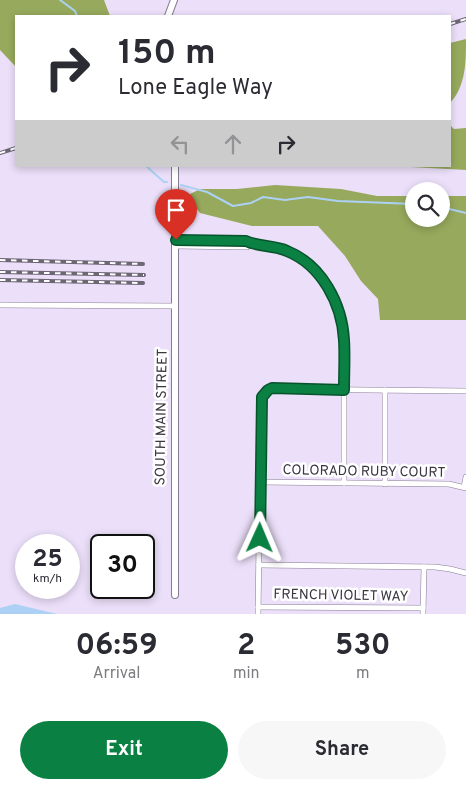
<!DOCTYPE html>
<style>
:root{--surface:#fff;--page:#f7f7f7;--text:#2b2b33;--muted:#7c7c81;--accent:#0b8043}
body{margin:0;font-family:Overpass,sans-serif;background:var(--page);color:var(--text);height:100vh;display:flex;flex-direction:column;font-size:19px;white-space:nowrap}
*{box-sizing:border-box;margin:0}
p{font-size:16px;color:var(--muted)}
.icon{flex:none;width:28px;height:28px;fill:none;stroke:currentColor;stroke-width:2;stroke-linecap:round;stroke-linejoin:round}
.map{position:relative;height:614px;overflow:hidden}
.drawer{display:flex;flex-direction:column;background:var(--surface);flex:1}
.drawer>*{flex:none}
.hud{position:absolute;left:15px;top:15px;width:436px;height:152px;border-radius:0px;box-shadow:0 2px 8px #0003;background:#fff;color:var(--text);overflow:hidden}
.tools{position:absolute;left:405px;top:182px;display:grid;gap:10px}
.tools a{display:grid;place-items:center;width:45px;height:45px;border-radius:50%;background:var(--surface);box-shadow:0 2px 8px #0003;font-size:25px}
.speed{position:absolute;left:15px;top:534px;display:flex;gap:10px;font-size:25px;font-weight:700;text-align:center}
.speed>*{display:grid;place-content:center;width:65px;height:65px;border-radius:50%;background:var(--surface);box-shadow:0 2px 8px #0003;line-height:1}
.speed small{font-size:12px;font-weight:400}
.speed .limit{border:2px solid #111;border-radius:8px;background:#fff;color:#111}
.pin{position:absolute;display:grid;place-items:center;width:42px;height:42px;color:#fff;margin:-51px -21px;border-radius:50% 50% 50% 0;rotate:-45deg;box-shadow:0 0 5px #0007}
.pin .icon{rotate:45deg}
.me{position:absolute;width:55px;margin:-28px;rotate:1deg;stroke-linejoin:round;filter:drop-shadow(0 0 4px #0008)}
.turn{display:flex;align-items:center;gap:18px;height:105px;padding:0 20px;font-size:22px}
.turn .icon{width:65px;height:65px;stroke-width:2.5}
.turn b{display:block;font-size:35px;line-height:42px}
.lanes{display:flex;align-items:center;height:48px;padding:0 20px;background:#0003;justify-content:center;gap:25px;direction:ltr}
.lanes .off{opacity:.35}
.eta{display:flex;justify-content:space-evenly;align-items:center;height:85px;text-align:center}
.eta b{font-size:30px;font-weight:700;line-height:35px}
.button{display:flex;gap:10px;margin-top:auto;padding:10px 20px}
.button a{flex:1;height:58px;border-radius:30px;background:var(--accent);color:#fff;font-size:20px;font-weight:700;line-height:58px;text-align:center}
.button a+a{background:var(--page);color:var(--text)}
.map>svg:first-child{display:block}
.forest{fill:#96a95c}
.water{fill:#acd1f4}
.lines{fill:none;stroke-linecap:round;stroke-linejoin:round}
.stream{stroke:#acd1f4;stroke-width:2}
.minor-casing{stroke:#877c93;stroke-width:6}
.tertiary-casing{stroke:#877c93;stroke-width:8}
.minor{stroke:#fff;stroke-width:5}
.tertiary{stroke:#fff;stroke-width:6}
.rail-casing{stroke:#6d6675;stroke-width:4}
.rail{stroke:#fff;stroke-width:2;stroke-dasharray:5.5;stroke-linecap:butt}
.route-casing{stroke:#07532c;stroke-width:12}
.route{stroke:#0b8043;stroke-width:9}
.labels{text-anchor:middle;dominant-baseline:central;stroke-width:5;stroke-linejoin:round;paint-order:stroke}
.street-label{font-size:14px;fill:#3a353f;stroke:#fff}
</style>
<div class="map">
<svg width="466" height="614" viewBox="0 0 466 614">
<rect width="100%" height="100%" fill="#ebdff9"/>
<!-- forest -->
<g class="forest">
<polygon points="0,0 104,0 110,16 16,16 16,67 0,50"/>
<path d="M466,39c0,22 0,47 -16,64v-60z"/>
<polygon points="450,125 454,129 466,128 466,170 392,166 450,166"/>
<polygon points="275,185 341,189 377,196 414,196 414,219 441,219 441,196 466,196 466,320 380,320 378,299 361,281 345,256 318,226 252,226 200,213 186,196 200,189 237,189"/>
</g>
<!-- water -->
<polygon class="water" points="15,604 57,614 0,614 0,608"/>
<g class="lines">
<!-- stream -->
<g class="stream">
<polyline points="60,0 75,11 77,16"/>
<polyline points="146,166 164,182 167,182"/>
<polyline points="181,185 207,192 233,206 251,203 263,197 285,200 308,197 338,201 414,204"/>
<polyline points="441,207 466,213"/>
</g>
<!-- minor casing -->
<g class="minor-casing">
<g id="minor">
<path d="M176,240l70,1c9,4 17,3 26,5 10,2 20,6 28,12 49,31 44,83 44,134 0,30 0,61 0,91"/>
<polyline points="176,246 247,247 251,244"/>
<polyline points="0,305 174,306"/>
<polyline points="385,390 385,484"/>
<polyline points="260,482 449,484 466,488"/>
<polyline points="464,487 466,477"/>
<polyline points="259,565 435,567 450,569 466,573"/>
<polyline points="258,607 423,608"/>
<polyline points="258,614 261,402 264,393 272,389 466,391"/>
<polyline points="423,614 424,567"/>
</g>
</g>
<!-- tertiary casing -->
<g class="tertiary-casing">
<g id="tertiary">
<polyline points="168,16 174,0"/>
<polyline points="175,595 175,166"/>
</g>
</g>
<!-- minor -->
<use href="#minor" class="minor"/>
<!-- tertiary -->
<use href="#tertiary" class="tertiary"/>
<!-- rail casing -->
<g class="rail-casing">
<g id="rail">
<polyline points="450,24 466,19"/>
<polyline points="0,153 16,148"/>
<polyline points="0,260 143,264"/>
<polyline points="0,272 144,275"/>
<polyline points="0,280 143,283"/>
</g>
</g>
<!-- rail -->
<use href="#rail" class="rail"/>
</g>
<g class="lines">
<!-- route casing -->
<g class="route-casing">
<path id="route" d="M176,240l70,1c12,6 28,4 41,10 35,14 55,53 57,89 1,16 0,33 0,50l-72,-2 -4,2 -6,7 -2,141"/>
</g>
<!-- route -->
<use href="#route" class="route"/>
</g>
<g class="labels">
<!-- street labels -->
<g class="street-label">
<text transform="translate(162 417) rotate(-89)">SOUTH MAIN STREET</text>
<text transform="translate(364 472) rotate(1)">COLORADO RUBY COURT</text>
<text transform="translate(341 596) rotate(1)">FRENCH VIOLET WAY</text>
</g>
</g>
</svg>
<div class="tools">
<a><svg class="icon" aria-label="search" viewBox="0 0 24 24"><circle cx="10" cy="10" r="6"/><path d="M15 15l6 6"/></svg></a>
</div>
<div class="speed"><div>25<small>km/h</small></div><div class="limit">30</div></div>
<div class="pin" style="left:176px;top:240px;background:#d93025"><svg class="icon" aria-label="arrive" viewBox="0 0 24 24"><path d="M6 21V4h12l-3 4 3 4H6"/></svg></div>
<svg class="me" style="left:260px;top:538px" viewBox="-20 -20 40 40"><path d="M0-17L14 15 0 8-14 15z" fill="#0b8043" stroke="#fff" stroke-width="4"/></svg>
<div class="hud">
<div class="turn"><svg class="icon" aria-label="right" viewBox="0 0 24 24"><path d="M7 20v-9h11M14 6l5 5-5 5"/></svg><div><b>150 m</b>Lone Eagle Way</div></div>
<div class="lanes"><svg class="icon off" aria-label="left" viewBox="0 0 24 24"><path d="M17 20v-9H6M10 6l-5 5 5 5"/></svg><svg class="icon off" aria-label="ahead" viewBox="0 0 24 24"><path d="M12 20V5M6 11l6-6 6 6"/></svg><svg class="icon" aria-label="right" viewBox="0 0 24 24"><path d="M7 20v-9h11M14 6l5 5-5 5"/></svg></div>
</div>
</div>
<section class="drawer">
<div class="eta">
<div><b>06:59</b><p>Arrival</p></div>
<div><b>2</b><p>min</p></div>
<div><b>530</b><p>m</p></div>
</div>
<div class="button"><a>Exit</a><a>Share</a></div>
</section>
